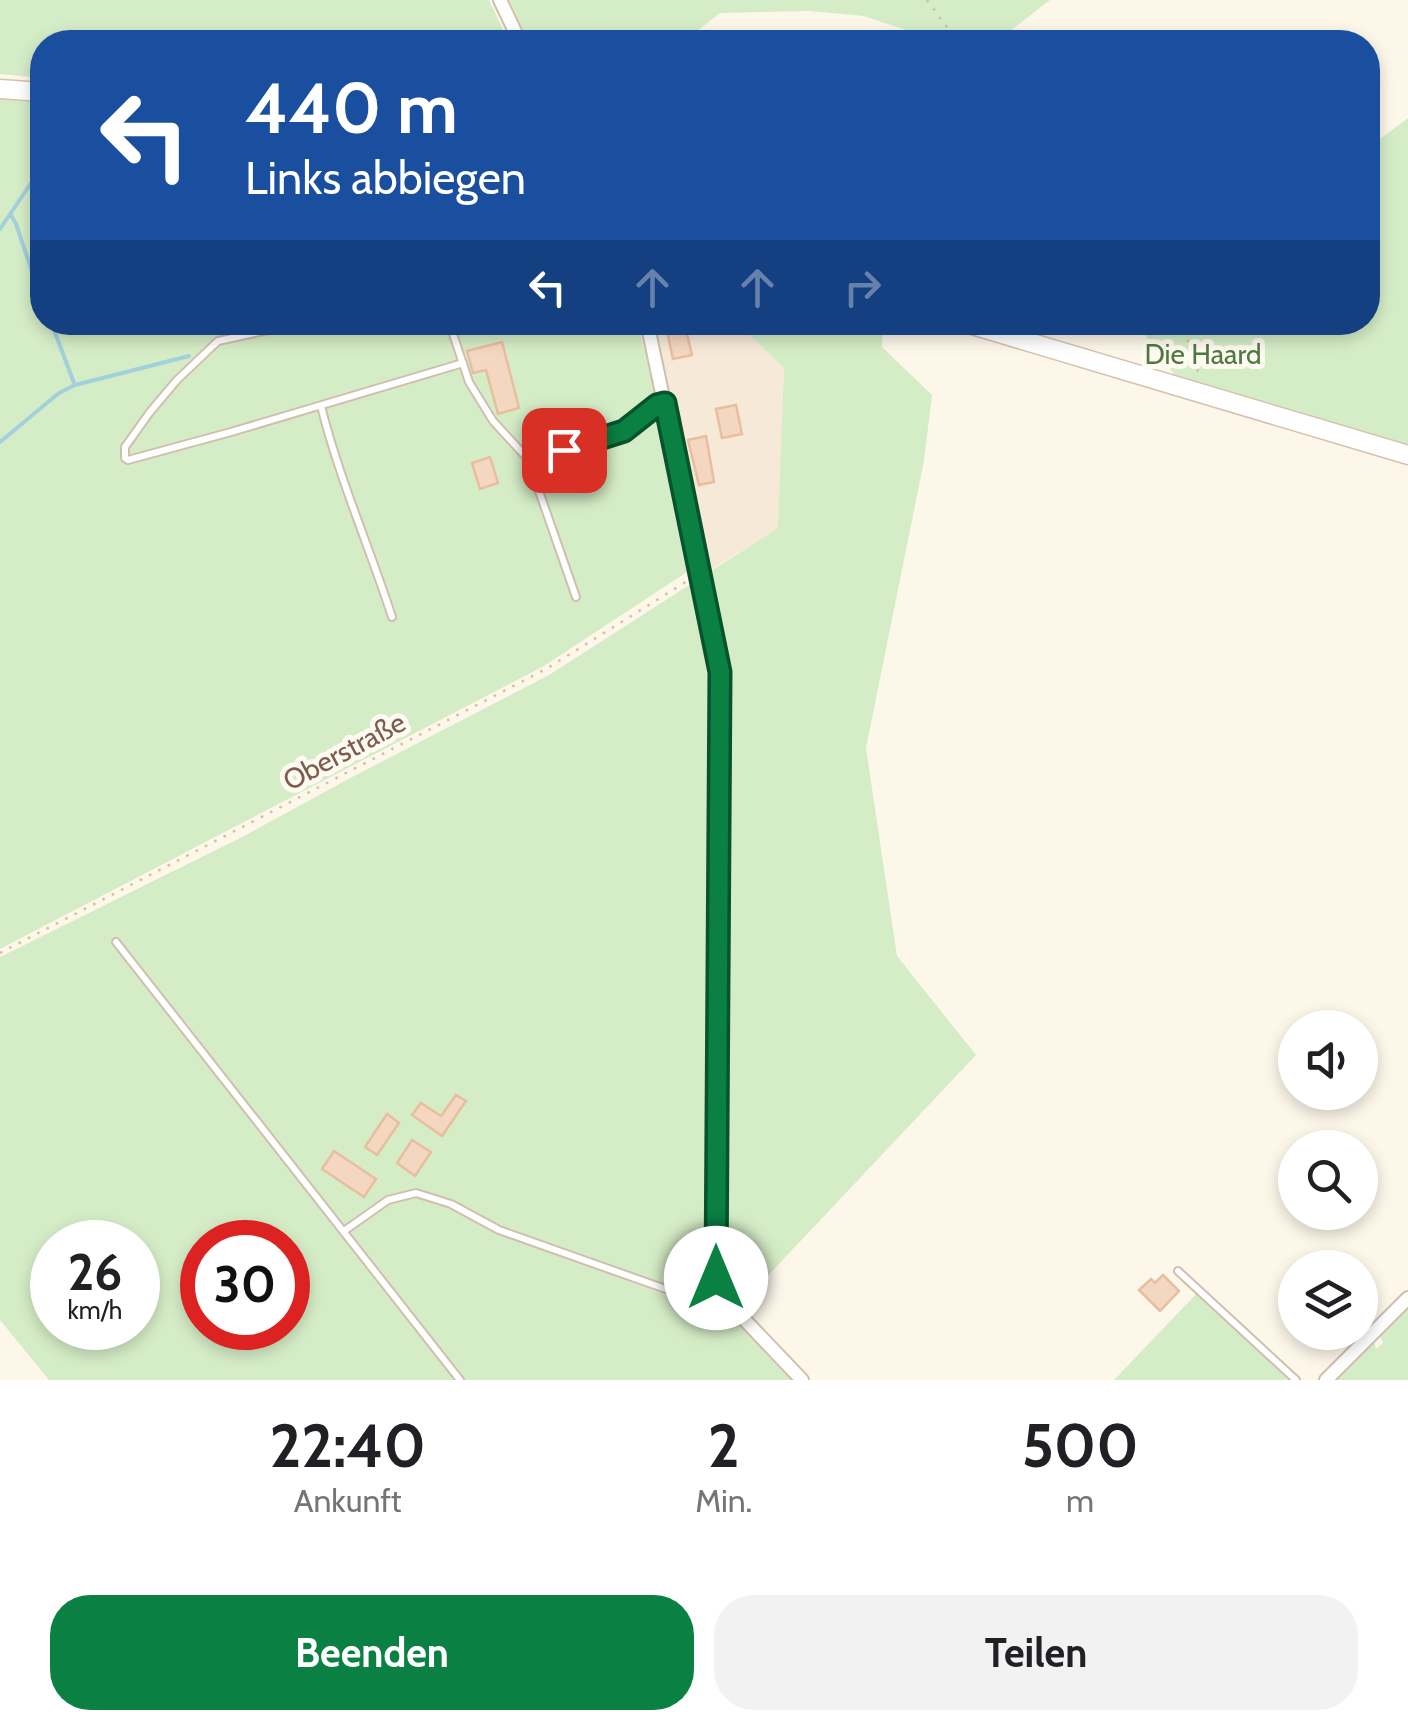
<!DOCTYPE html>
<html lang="de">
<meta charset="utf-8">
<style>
:root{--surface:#fff;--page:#f2f2f2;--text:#202124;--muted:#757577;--accent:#0b8043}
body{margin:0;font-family:Cabin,sans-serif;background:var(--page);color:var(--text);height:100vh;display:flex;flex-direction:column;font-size:38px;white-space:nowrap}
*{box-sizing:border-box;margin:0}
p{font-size:32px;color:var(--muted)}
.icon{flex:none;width:55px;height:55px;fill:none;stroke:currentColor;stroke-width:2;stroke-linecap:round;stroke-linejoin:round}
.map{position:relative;height:1380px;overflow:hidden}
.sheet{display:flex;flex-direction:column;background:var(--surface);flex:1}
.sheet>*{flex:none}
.hud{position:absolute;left:30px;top:30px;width:1350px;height:305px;border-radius:40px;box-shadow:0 5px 15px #0003;background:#1a4fa0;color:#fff;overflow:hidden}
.fabs{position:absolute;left:1278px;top:1010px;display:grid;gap:20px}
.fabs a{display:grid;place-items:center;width:100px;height:100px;border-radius:50%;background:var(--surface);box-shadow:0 5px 15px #0003;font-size:50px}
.speed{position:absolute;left:30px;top:1220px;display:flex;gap:20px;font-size:50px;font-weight:700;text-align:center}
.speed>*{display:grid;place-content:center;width:130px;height:130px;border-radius:50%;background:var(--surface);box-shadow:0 5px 15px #0003;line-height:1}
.speed small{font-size:25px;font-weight:400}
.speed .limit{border:15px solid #d22;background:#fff;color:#111}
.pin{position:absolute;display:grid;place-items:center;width:85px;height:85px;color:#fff;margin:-42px;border-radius:20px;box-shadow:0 5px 15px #0006}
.me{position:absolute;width:110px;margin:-55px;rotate:0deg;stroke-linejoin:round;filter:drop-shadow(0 0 8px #0008)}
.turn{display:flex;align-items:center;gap:35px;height:210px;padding:0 50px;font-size:45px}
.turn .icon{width:130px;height:130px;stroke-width:2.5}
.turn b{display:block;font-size:70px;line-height:85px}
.lanes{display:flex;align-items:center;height:95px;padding:0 50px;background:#0003;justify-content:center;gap:50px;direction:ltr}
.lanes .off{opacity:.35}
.eta{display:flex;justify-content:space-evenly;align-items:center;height:170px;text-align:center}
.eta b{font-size:60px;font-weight:700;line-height:70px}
.button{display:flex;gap:20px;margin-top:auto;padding:20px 50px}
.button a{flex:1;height:115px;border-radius:40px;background:var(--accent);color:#fff;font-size:40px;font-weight:700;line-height:115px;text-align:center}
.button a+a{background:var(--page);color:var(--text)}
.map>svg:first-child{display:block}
.residential{fill:#f6e9d8}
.green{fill:#d5edc7;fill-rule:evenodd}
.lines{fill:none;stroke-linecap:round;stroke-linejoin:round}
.stream{stroke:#a2d0db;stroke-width:4}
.building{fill:#f4d7c0;stroke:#e8be9f;stroke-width:2.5}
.service-casing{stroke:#d1bfae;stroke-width:10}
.minor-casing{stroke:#d1bfae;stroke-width:16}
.secondary-casing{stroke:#d7c1ae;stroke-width:21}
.path{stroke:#dabaa2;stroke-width:2.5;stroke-dasharray:2.5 8;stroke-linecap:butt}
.service{stroke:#fff;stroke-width:6}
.minor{stroke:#fff;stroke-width:12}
.secondary{stroke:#fff;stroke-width:18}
.route-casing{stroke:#07532c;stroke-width:25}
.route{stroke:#0b8043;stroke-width:18}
.labels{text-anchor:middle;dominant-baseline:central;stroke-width:10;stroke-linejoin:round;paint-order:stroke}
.park-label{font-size:28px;fill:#4e7a3f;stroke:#fffaf1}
.street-label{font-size:28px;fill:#7a5e4b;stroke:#fffaf1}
</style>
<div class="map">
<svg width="1408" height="1380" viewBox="0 0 1408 1380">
<rect width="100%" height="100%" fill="#fdf7ea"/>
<!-- residential -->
<polygon class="residential" points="653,323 737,323 784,368 779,528 709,571"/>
<!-- green -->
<g class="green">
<polygon points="0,0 489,0 509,42 42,42 42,78 0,74"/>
<polygon points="509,0 1050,0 996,42 932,42 928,37 863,16 810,11 720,13 683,42 604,42 594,29 575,42 529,42"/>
<polygon points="0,98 42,98 42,322 637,323 659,401 693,568 544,666 0,949"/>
<polygon points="1408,118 1408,446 1176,377 1136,323 1368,322 1368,148"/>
<path d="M737,323h146l-1,24 50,48 -8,66 -58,287 31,208 79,99 -232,246 -37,-2 -198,-68v5l193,73 28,-2 64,70 -3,3h-742l-49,-60v-363l242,-120 112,-61 195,-101 229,-147 6,-160zM52,1242h86v86h-86zM202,1242h86v86h-86z"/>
<polygon points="1197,1293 1290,1380 1114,1380"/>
<polygon points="1408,1300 1408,1380 1331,1380 1373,1337 1376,1349 1383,1343 1379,1334"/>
</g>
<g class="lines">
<!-- stream -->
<g class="stream">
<polyline points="11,215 16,224 42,301"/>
<polyline points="0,229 42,167"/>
<polyline points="51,322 74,383"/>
<polyline points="0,442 59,393 75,385 189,356"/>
</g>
</g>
<!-- building -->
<g class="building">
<polygon points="665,322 719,322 719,327 687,334 692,355 673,359"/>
<polygon points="502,342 519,408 498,414 486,370 473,373 467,351"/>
<polygon points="736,405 742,434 722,438 716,409"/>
<polygon points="706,436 714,482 699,485 688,440"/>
<polygon points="490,457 498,483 480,489 472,463"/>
<polygon points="456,1095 466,1101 442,1136 412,1115 421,1103 441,1116"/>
<polygon points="387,1114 399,1123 377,1155 365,1147"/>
<polygon points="412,1140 431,1152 415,1176 397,1163"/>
<polygon points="334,1151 376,1179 364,1197 322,1169"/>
<polygon points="1163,1275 1179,1291 1160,1311 1139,1290 1151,1279 1155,1283"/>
</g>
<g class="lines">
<!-- service casing -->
<g class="service-casing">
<g id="service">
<polyline points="306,322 218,341 177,380 150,412 125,447 125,458 128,460 231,432 463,363"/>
<polyline points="449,322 469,382 493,421 528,459 533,460 624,431 657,405 664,403"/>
<path d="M321,406c18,72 48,140 71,211"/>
<polyline points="533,460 532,471 576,597"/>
<polyline points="116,942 460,1380"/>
<polyline points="344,1231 388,1200 416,1193 451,1204 499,1230 705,1303 721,1297"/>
<polyline points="1178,1271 1296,1380"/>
</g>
</g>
<!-- minor casing -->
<g class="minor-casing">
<g id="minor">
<polyline points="500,0 520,42"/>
<polyline points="647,322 721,672 716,1278 722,1296 802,1380"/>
<polyline points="1326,1380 1408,1298"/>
</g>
</g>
<!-- secondary casing -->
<g class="secondary-casing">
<g id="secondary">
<polyline points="0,89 42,92"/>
<polyline points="962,322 1408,455"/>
</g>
</g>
<!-- path -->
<g class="path">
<polyline points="927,0 958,42"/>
<polyline points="1177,322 1196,354 1198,375"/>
<polyline points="0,953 546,669 689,580"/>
</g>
<!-- service -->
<use href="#service" class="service"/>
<!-- minor -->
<use href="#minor" class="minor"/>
<!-- secondary -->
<use href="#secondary" class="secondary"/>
</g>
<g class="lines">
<!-- route casing -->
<g class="route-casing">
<polyline id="route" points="564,450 624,431 657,405 665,403 720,672 716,1278"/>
</g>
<!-- route -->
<use href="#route" class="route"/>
</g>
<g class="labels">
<!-- park labels -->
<g class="park-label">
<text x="1203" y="354">Die Haard</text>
</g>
<!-- street labels -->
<g class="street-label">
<text transform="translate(344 751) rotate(-28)">Oberstraße</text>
</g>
</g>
</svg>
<div class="fabs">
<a><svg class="icon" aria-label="sound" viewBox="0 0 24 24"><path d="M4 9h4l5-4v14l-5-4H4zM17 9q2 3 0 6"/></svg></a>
<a><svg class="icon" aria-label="search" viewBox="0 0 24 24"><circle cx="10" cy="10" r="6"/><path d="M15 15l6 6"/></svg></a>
<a><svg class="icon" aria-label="layers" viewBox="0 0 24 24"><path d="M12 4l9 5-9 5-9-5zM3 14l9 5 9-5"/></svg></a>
</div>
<div class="speed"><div>26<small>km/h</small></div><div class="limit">30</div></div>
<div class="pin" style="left:564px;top:450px;background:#d93025"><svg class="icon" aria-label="arrive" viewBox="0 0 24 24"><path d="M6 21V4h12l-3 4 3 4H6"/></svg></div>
<svg class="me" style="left:716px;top:1278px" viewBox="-20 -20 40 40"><circle r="19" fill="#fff"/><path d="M0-13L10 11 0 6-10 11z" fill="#0b8043"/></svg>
<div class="hud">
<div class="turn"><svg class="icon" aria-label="left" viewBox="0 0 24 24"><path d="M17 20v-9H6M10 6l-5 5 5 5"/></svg><div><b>440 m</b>Links abbiegen</div></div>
<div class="lanes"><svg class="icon" aria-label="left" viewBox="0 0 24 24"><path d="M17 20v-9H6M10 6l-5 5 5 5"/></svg><svg class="icon off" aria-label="ahead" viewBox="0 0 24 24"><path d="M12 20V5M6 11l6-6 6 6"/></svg><svg class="icon off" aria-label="ahead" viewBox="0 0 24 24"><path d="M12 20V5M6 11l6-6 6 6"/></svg><svg class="icon off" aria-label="right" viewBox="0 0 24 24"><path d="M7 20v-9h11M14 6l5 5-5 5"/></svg></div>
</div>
</div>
<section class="sheet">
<div class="eta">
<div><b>22:40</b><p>Ankunft</p></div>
<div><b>2</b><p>Min.</p></div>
<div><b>500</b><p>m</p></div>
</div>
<div class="button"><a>Beenden</a><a>Teilen</a></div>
</section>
